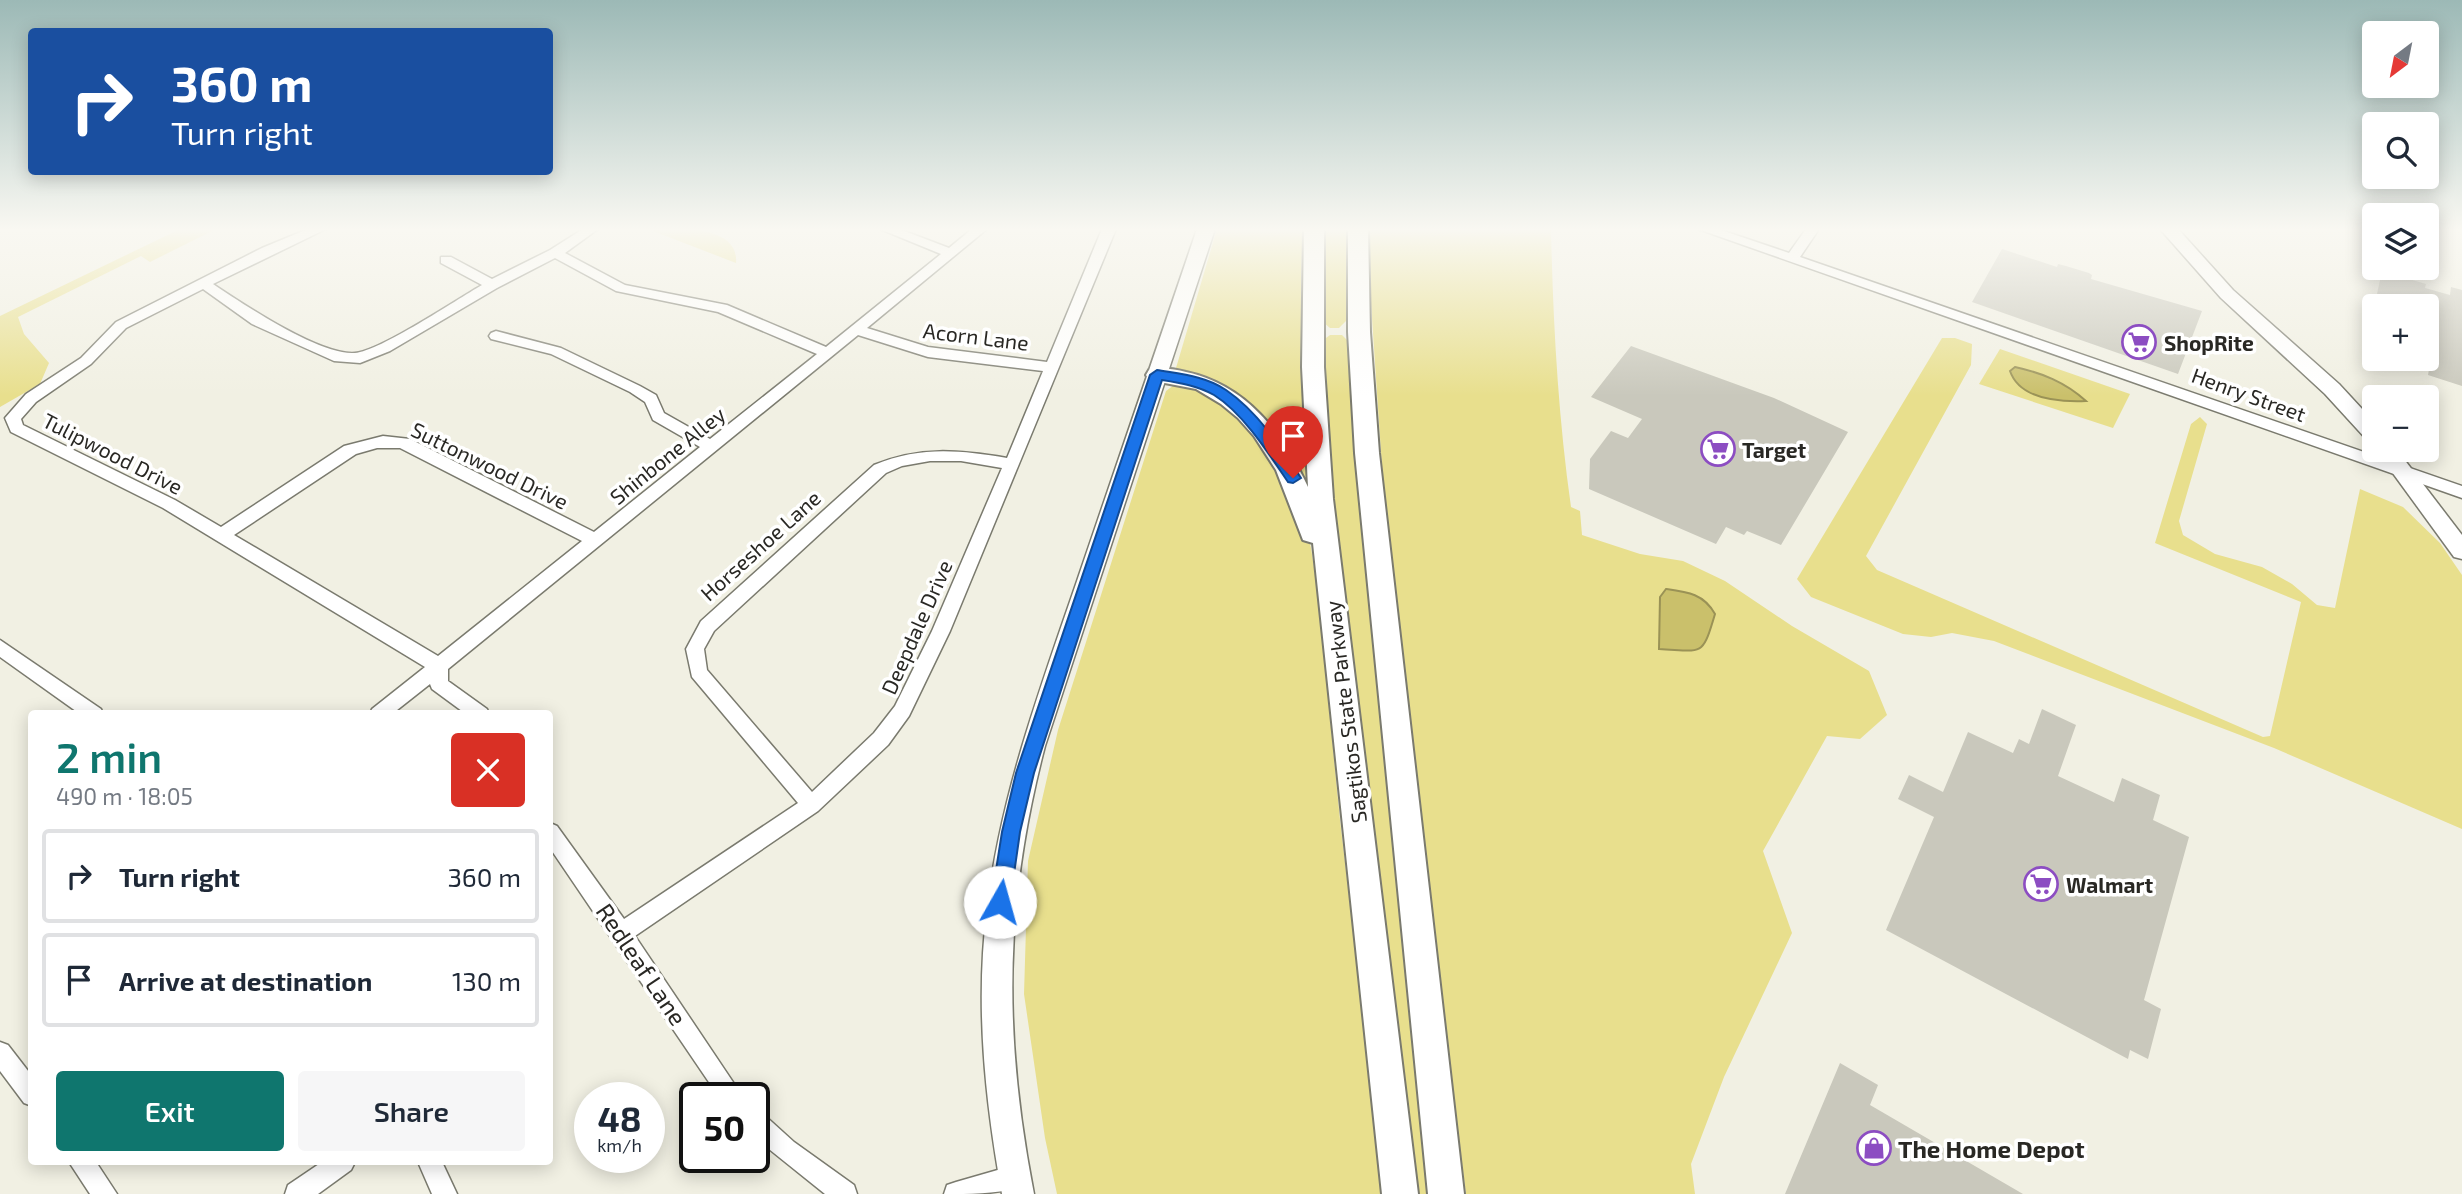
<!DOCTYPE html>
<meta charset="utf-8">
<style>
:root{--surface:#fff;--page:#f6f6f7;--text:#1f2937;--muted:#747a83;--line:#e0e1e3;--accent:#0f766e}
body{margin:0;font-family:"Exo 2",sans-serif;background:var(--page);color:var(--text);height:100vh;display:flex;flex-direction:column;font-size:26px;white-space:nowrap}
*{box-sizing:border-box;margin:0}
p{font-size:23px;color:var(--muted)}
.icon{flex:none;width:38px;height:38px;fill:none;stroke:currentColor;stroke-width:2;stroke-linecap:round;stroke-linejoin:round}
.map{position:relative;flex:1;overflow:hidden}
.side{position:absolute;left:28px;top:710px;width:525px;height:455px;display:flex;flex-direction:column;background:var(--surface);border-radius:7px;box-shadow:0 4px 18px #0003}
.side>*{flex:none}
.banner{position:absolute;left:28px;top:28px;width:525px;height:147px;border-radius:7px;box-shadow:0 4px 18px #0003;background:#1a4fa0;color:#fff;overflow:hidden}
.needle{width:46px;rotate:212deg}
.controls{position:absolute;left:2362px;top:21px;display:grid;gap:14px}
.controls a{display:grid;place-items:center;width:77px;height:77px;border-radius:7px;background:var(--surface);box-shadow:0 4px 18px #0003;font-size:35px}
.speed{position:absolute;left:574px;top:1082px;display:flex;gap:14px;font-size:35px;font-weight:700;text-align:center}
.speed>*{display:grid;place-content:center;width:91px;height:91px;border-radius:50%;background:var(--surface);box-shadow:0 4px 18px #0003;line-height:1}
.speed small{font-size:18px;font-weight:400}
.speed .limit{border:4px solid #111;border-radius:10px;background:#fff;color:#111}
.pin{position:absolute;display:grid;place-items:center;width:60px;height:60px;color:#fff;margin:-72px -30px;border-radius:50% 50% 50% 0;rotate:-45deg;box-shadow:0 0 7px #0007}
.pin .icon{rotate:45deg}
.me{position:absolute;width:77px;margin:-38px;rotate:7deg;stroke-linejoin:round;filter:drop-shadow(0 0 5px #0008)}
.turn{display:flex;align-items:center;gap:24px;height:147px;padding:0 28px;font-size:32px}
.turn .icon{width:91px;height:91px;stroke-width:2.5}
.turn b{display:block;font-size:49px;line-height:60px}
.round{display:grid;place-items:center;flex:none;width:74px;height:74px;border-radius:7px;background:var(--page)}
.head{display:flex;align-items:center;justify-content:space-between;height:119px;padding:0 28px}
h1{font-size:42px;font-weight:600;line-height:52px;color:var(--accent)}
.action{display:flex;gap:14px;margin-top:auto;padding:14px 28px}
.action a{flex:1;height:80px;border-radius:7px;background:var(--accent);color:#fff;font-size:28px;font-weight:600;line-height:80px;text-align:center}
.action a+a{background:var(--page);color:var(--text)}
ul{padding:0;list-style:none}
li{display:flex;align-items:center;gap:21px;height:94px;margin:0 14px 10px;padding:0 14px;border:4px solid var(--line);border-radius:7px}
li div{flex:1}
li b{display:block;font-size:26px}
li em{font-style:normal}
.map>svg:first-child{display:block}
.green{fill:#e8df8d}
.water{fill:#cac06b;stroke:#9a9256;stroke-width:2}
.building{fill:#c9c8bc}
.lines{fill:none;stroke-linecap:round;stroke-linejoin:round}
.minor-casing{stroke:#7a7a6e;stroke-width:3}
.major-casing{stroke:#7a7a6e;stroke-width:3}
.highway-casing{stroke:#7a7a6e;stroke-width:4}
.minor{fill:#fff;fill-rule:evenodd}
.major{fill:#fff;fill-rule:evenodd}
.highway{fill:#fff;fill-rule:evenodd}
.route{fill:#1a73e8;stroke:#114b97;stroke-width:2}
.labels{text-anchor:middle;dominant-baseline:central;stroke-width:7;stroke-linejoin:round;paint-order:stroke}
.street-label{font-size:21px;fill:#292824;stroke:#fff}
.poi-label{font-size:21px;font-weight:bold;fill:#292824;stroke:#fff;text-anchor:start}
.near-street-label{font-size:24px;fill:#292824;stroke:#fff}
.near-poi-label{font-size:24px;font-weight:bold;fill:#292824;stroke:#fff;text-anchor:start}
</style>
<div class="map">
<svg width="2462" height="1194" viewBox="0 0 2462 1194">
<rect width="100%" height="100%" fill="#f1f0e3"/>
<!-- green -->
<g class="green">
<polygon points="180,229 216,229 150,262 141,256 18,317 24,334 49,363 40,384 0,407 0,316"/>
<path d="M655,229c26,0 84,-4 81,34l-83,-32z"/>
<path d="M1217,229h86c-6,97 2,191 13,287l-102,-134 -38,-14z"/>
<polygon points="1319,229 1351,229 1347,320 1339,328 1330,328 1323,322"/>
<path d="M1366,229h185c2,93 7,186 20,278l9,4 2,24 58,19 43,7 42,20 67,45 77,45 18,44 -27,24 -33,-3 -64,115 29,82 -68,144 -33,87 4,30h-229l-37,-283 -28,-248 -19,-196z"/>
<polygon points="1330,335 1342,335 1347,340 1355,407 1433,1194 1413,1194 1322,418 1326,338"/>
<polygon points="1942,338 1955,338 1972,344 1971,365 1866,556 1877,570 2263,737 2270,736 2301,602 2155,543 2191,424 2200,417 2207,424 2179,521 2183,535 2215,554 2262,567 2292,584 2317,605 2335,608 2360,489 2403,507 2440,543 2462,575 2462,829 2274,748 1994,641 1952,633 1931,637 1903,634 1811,597 1797,579"/>
<polygon points="2000,349 2130,394 2113,428 1979,384"/>
<polygon points="1178,382 1215,394 1255,430 1300,506 1311,548 1318,594 1340,820 1384,1194 1057,1194 1045,1138 1024,994 1028,861 1058,730 1166,391"/>
</g>
<!-- water -->
<g class="water">
<path d="M2015,367c27,6 50,15 71,34 -26,1 -66,-1 -76,-30z"/>
<path d="M1666,589c22,3 38,5 49,25 -13,44 -12,37 -56,35l1,-52z"/>
</g>
<!-- building -->
<g class="building">
<polygon points="2002,249 2057,267 2058,264 2066,266 2089,273 2092,275 2091,279 2202,311 2178,374 1972,302"/>
<polygon points="2382,271 2426,284 2425,288 2450,295 2451,287 2462,290 2462,386 2428,375 2431,358 2427,357 2427,306 2407,306 2408,303 2377,294"/>
<polygon points="1631,346 1774,398 1848,432 1781,545 1747,531 1744,535 1726,527 1716,544 1589,489 1590,459 1611,431 1628,438 1642,419 1591,397"/>
<polygon points="2042,709 2076,725 2058,776 2114,802 2122,778 2160,795 2153,820 2189,837 2144,1000 2161,1009 2148,1059 2130,1050 2128,1059 1886,930 1934,817 1898,799 1909,775 1943,792 1968,732 2013,753 2019,739 2029,744"/>
<polygon points="1840,1063 1878,1085 1870,1105 2023,1194 1785,1194"/>
</g>
<g class="lines">
<!-- minor casing -->
<g class="minor-casing">
<g id="minor">
<path d="M308,229h18l-113,55c30,20 107,72 142,69 25,-2 101,-53 127,-68l-41,-22v-6h10l41,22 58,-29 33,-21h15l-33,24 60,32 102,20 99,42 115,-93 -61,-25h19l50,19 23,-19h15l-120,99 61,19 119,15 55,-133h14l-166,402 -41,85 -21,29 -70,66 -183,125 108,161h-24l-169,-249v-25l7,3 67,93 174,-116 -106,-126 -6,-28 15,-28 173,-156c46,-19 85,-15 133,-7l36,-87 -115,-14 -70,-22 -410,334v12l39,28 2,5h-23l-34,-25 -2,-5 -38,30h-22l2,-5 53,-42 -262,-159 -152,-76 -6,-14 21,-24 55,-36 35,-36 146,-74zM555,258l61,33 102,21 99,42 -107,85 -46,-26 -8,-18 -16,-9 -79,-38 -65,-17 -5,2 -2,3 2,3 60,15 79,38 15,10 8,18 47,27 -106,85 -184,-93 -27,-3 -39,10 -123,81 -46,-27 -152,-75 -2,-6 15,-17 55,-38 35,-36 77,-39 49,35 82,37 26,2 30,-12 107,-63zM377,448h23l182,93 -144,115 -204,-121 122,-81zM930,461h31l41,7 -70,163 -37,75 -21,27 -62,59 -105,-122 -3,-21 10,-18 172,-158 16,-7z"/>
<polygon points="1698,229 1718,229 1789,253 1806,229 1819,229 1800,257 2462,486 2462,498"/>
<polygon points="0,640 101,709 103,714 80,714 0,657"/>
<polygon points="0,1042 8,1045 32,1076 32,1106 24,1103 0,1071"/>
<polygon points="754,1109 762,1113 794,1142 854,1185 857,1194 825,1194 754,1137"/>
<polygon points="69,1162 96,1162 117,1194 90,1194"/>
<polygon points="322,1162 355,1162 351,1170 318,1194 285,1194 288,1185"/>
<polygon points="418,1162 442,1162 457,1194 432,1194"/>
<path d="M1015,1165l9,3 3,9 -3,9c-26,8 -52,8 -80,8l3,-9 9,-3z"/>
</g>
</g>
<!-- major casing -->
<g class="major-casing">
<g id="major">
<path d="M1197,229h18l-170,517c-41,157 -42,289 -11,448h-32c-17,-94 -27,-189 -15,-284 13,-113 52,-218 89,-326 40,-118 81,-236 121,-355z"/>
<polygon points="2160,229 2178,229 2233,290 2339,384 2375,423 2375,443 2368,441 2325,394 2221,298"/>
<polygon points="2376,450 2397,450 2462,535 2462,559 2454,557"/>
</g>
</g>
<!-- highway casing -->
<g class="highway-casing">
<g id="highway">
<path d="M1304,229h20v138l9,132 85,695h-36l-69,-651 -10,-3 -27,-70 -22,-34 -16,-18 -17,-14 -25,-15 -47,-9 -3,-5 3,-5c12,-3 25,-1 37,2 61,13 97,62 122,115l-6,-120z"/>
<polygon points="1348,229 1368,229 1370,332 1379,453 1464,1194 1428,1194 1355,453 1348,332"/>
</g>
</g>
<!-- minor -->
<use href="#minor" class="minor"/>
<!-- major -->
<use href="#major" class="major"/>
<!-- highway -->
<use href="#highway" class="highway"/>
</g>
<!-- sky -->
<linearGradient id="sky" x2="0" y2="1"><stop stop-color="#9cb9b6"/><stop offset="0.58" stop-color="#f9f8f2"/><stop offset="1" stop-color="#f9f8f2" stop-opacity="0"/></linearGradient>
<rect width="2462" height="396" fill="url(#sky)"/>
<!-- route -->
<path class="route" d="M1157,370c23,4 49,6 69,20 31,21 55,57 75,88l-8,5 -5,-1c-19,-28 -45,-69 -74,-87 -16,-9 -33,-12 -52,-15l-128,393 -14,59 -10,70 -3,6 -7,2 -6,-2 -3,-6 11,-70 14,-59 134,-398z"/>
<!-- icons -->
<defs>
<g id="supermarket-ring" transform="scale(1.75)"><circle r="9.5" fill="#fff" stroke="#8c4dc2" stroke-width="1.5"/><path d="M-6-5.5h2.5l.6 2H6L4.5 2H-2.5L-4.4-4H-6ZM-1.5 3.2a1.3 1.3 0 1 0 .1 0ZM3 3.2a1.3 1.3 0 1 0 .1 0Z" fill="#8c4dc2"/></g>
<g id="shop-ring" transform="scale(1.75)"><circle r="9.5" fill="#fff" stroke="#8c4dc2" stroke-width="1.5"/><path d="M-5-2.5h2.3a2.7 3.5 0 0 1 5.4 0H5L5.5 6h-11ZM-1.5-2.5h3a1.5 2.3 0 0 0-3 0Z" fill="#8c4dc2"/></g>
</defs>
<g fill-rule="evenodd">
<use href="#supermarket-ring" x="2139" y="342"/>
<use href="#supermarket-ring" x="1718" y="449"/>
<use href="#supermarket-ring" x="2041" y="884"/>
<use href="#shop-ring" x="1874" y="1148"/>
</g>
<g class="labels">
<!-- street labels -->
<g class="street-label">
<text transform="translate(976 336) rotate(7)">Acorn Lane</text>
<text transform="translate(2249 394) rotate(20)">Henry Street</text>
<text transform="translate(113 453) rotate(27)">Tulipwood Drive</text>
<text transform="translate(667 455) rotate(-39)">Shinbone Alley</text>
<text transform="translate(490 465) rotate(26)">Suttonwood Drive</text>
<text transform="translate(760 545) rotate(-42)">Horseshoe Lane</text>
<text transform="translate(916 627) rotate(-66)">Deepdale Drive</text>
<text transform="translate(1345 712) rotate(-97)">Sagtikos State Parkway</text>
</g>
<!-- poi labels -->
<g class="poi-label">
<text x="2164" y="342">ShopRite</text>
<text x="1742" y="449">Target</text>
<text x="2066" y="884">Walmart</text>
</g>
<!-- near-street labels -->
<g class="near-street-label">
<text transform="translate(642 964) rotate(56)">Redleaf Lane</text>
</g>
<!-- near-poi labels -->
<g class="near-poi-label">
<text x="1898" y="1148">The Home Depot</text>
</g>
</g>
</svg>
<div class="controls">
<a><svg class="needle" viewBox="-14 -14 28 28"><path d="M0-13l5 13h-10z" fill="#e53935"/><path d="M0 13l5-13h-10z" fill="#747a83"/></svg></a>
<a><svg class="icon" aria-label="search" viewBox="0 0 24 24"><circle cx="10" cy="10" r="6"/><path d="M15 15l6 6"/></svg></a>
<a><svg class="icon" aria-label="layers" viewBox="0 0 24 24"><path d="M12 4l9 5-9 5-9-5zM3 14l9 5 9-5"/></svg></a>
<a>+</a>
<a>−</a>
</div>
<div class="speed"><div>48<small>km/h</small></div><div class="limit">50</div></div>
<div class="pin" style="left:1293px;top:478px;background:#d93025"><svg class="icon" aria-label="arrive" viewBox="0 0 24 24"><path d="M6 21V4h12l-3 4 3 4H6"/></svg></div>
<svg class="me" style="left:1000px;top:902px" viewBox="-20 -20 40 40"><circle r="19" fill="#fff"/><path d="M0-13L10 11 0 6-10 11z" fill="#1a73e8"/></svg>
<div class="banner">
<div class="turn"><svg class="icon" aria-label="right" viewBox="0 0 24 24"><path d="M7 20v-9h11M14 6l5 5-5 5"/></svg><div><b>360 m</b>Turn right</div></div>
</div>
<section class="side">
<div class="head"><div><h1>2 min</h1><p>490 m · 18:05</p></div><a class="round" style="background:#d93025;color:#fff"><svg class="icon" aria-label="close" viewBox="0 0 24 24"><path d="M6 6l12 12M18 6L6 18"/></svg></a></div>
<ul>
<li><svg class="icon" aria-label="right" viewBox="0 0 24 24"><path d="M7 20v-9h11M14 6l5 5-5 5"/></svg><div><b>Turn right</b></div><em>360 m</em></li>
<li><svg class="icon" aria-label="arrive" viewBox="0 0 24 24"><path d="M6 21V4h12l-3 4 3 4H6"/></svg><div><b>Arrive at destination</b></div><em>130 m</em></li>
</ul>
<div class="action"><a>Exit</a><a>Share</a></div>
</section>
</div>
